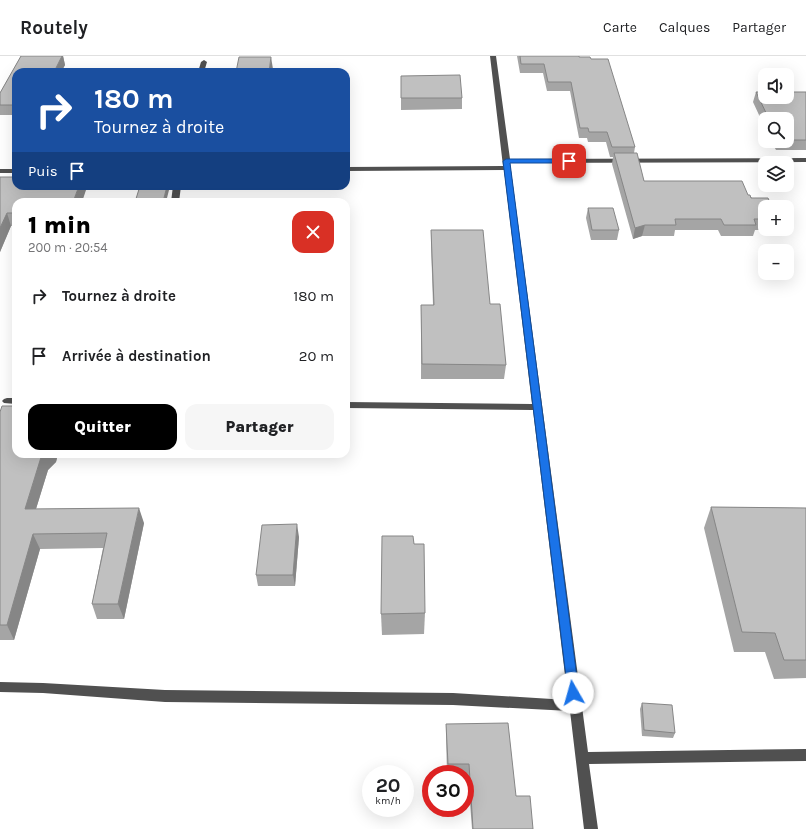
<!DOCTYPE html>
<html lang="fr">
<meta charset="utf-8">
<style>
:root{--surface:#fff;--page:#f6f6f6;--text:#202124;--muted:#757577;--line:#e0e0e0;--accent:#000}
body{margin:0;font-family:Karla,sans-serif;background:var(--page);color:var(--text);height:100vh;display:flex;flex-direction:column;font-size:15px;white-space:nowrap}
*{box-sizing:border-box;margin:0}
p{font-size:13px;color:var(--muted)}
.icon{flex:none;width:22px;height:22px;fill:none;stroke:currentColor;stroke-width:2;stroke-linecap:round;stroke-linejoin:round}
.map{position:relative;flex:1;overflow:hidden}
.drawer{position:absolute;left:12px;top:142px;width:338px;height:260px;display:flex;flex-direction:column;background:var(--surface);border-radius:12px;box-shadow:0 4px 16px #0002}
.drawer>*{flex:none}
.banner{position:absolute;left:12px;top:12px;width:338px;height:122px;border-radius:12px;box-shadow:0 4px 16px #0002;background:#1a4fa0;color:#fff;overflow:hidden}
.fabs{position:absolute;left:758px;top:12px;display:grid;gap:8px}
.fabs a{display:grid;place-items:center;width:36px;height:36px;border-radius:8px;background:var(--surface);box-shadow:0 4px 16px #0002;font-size:20px}
.speed{position:absolute;left:362px;top:709px;display:flex;gap:8px;font-size:20px;font-weight:700;text-align:center}
.speed>*{display:grid;place-content:center;width:52px;height:52px;border-radius:50%;background:var(--surface);box-shadow:0 4px 16px #0002;line-height:1}
.speed small{font-size:10px;font-weight:400}
.speed .limit{border:6px solid #d22;background:#fff;color:#111}
.pin{position:absolute;display:grid;place-items:center;width:34px;height:34px;color:#fff;margin:-17px;border-radius:8px;box-shadow:0 2px 6px #0006}
.me{position:absolute;width:44px;margin:-22px;rotate:353deg;stroke-linejoin:round;filter:drop-shadow(0 0 3px #0008)}
.turn{display:flex;align-items:center;gap:14px;height:84px;padding:0 16px;font-size:18px}
.turn .icon{width:52px;height:52px;stroke-width:2.5}
.turn b{display:block;font-size:28px;line-height:34px}
.then{display:flex;align-items:center;height:38px;padding:0 16px;background:#0003;gap:8px;font-size:15px}
.round{display:grid;place-items:center;flex:none;width:42px;height:42px;border-radius:12px;background:var(--page)}
.head{display:flex;align-items:center;justify-content:space-between;height:68px;padding:0 16px}
h1{font-size:24px;font-weight:800;line-height:30px;color:var(--accent)}
.action{display:flex;gap:8px;margin-top:auto;padding:8px 16px}
.action a{flex:1;height:46px;border-radius:12px;background:var(--accent);color:#fff;font-size:16px;font-weight:800;line-height:46px;text-align:center}
.action a+a{background:var(--page);color:var(--text)}
ul{padding:0;list-style:none}
li{display:flex;align-items:center;gap:12px;height:60px;padding:0 16px}
li div{flex:1}
li b{display:block;font-size:15px}
li em{font-style:normal}
header{display:flex;align-items:center;gap:24px;box-sizing:border-box;height:56px;padding:0 20px;background:var(--surface);border-bottom:1px solid var(--line)}
header strong{font-size:19px}
nav{display:flex;gap:22px;margin-inline-start:auto;font-size:14px}
.map>svg:first-child{display:block}
.lines{fill:none;stroke-linecap:round;stroke-linejoin:round}
.minor{fill:#505050;fill-rule:evenodd}
.wall{fill:#a5a5a5}
.shaded-wall{fill:#868686}
.building{fill:#c0c0c0;stroke:#868686}
.route{fill:#1a73e8;stroke:#114b97}
</style>
<header>
<strong>Routely</strong>
<nav><a>Carte</a><a>Calques</a><a>Partager</a></nav>
</header>
<div class="map">
<svg width="806" height="773" viewBox="0 0 806 773">
<rect width="100%" height="100%" fill="#fff"/>
<g class="lines">
<!-- minor -->
<g class="minor">
<polygon points="490,0 496,0 510,103 806,102 806,106 510,107 588,696 806,693 806,705 589,708 598,773 584,773 570,655 453,649 165,646 43,637 0,636 0,626 43,627 165,634 453,637 568,644 533,354 346,352 346,346 532,348 504,114 346,115 346,111 503,110"/>
<polygon points="204,4 207,6 204,16 198,16 201,6"/>
<rect x="0" y="113" width="16" height="4"/>
<polygon points="173,130 181,130 179,146 171,146"/>
<polygon points="7,342 16,342 16,348 4,347 2,345 4,343"/>
</g>
</g>
<!-- wall -->
<g class="wall">
<polygon points="21,0 63,0 65,9 61,16 16,16 16,59 0,59 0,37"/>
<polygon points="517,0 579,0 579,1 591,3 635,91 634,97 644,125 748,139 765,151 765,173 774,173 773,174 755,174 753,180 721,180 718,174 675,174 674,180 642,180 633,183 612,108 613,101 610,101 606,86 588,86 587,82 579,82 570,35 547,35 543,17 520,17"/>
<polygon points="756,36 806,36 806,94 776,94 771,85 787,85 787,63 765,63 765,72 753,46"/>
<polygon points="401,42 462,42 462,53 401,54"/>
<polygon points="0,121 87,131 16,146 16,170 11,170 0,196"/>
<polygon points="588,152 619,174 617,184 591,184 586,162"/>
<polygon points="431,174 490,248 506,309 504,323 421,323 421,249 433,249 431,188"/>
<polygon points="0,356 16,398 58,398 56,406 48,414 36,453 144,467 124,563 97,563 92,548 103,492 40,493 14,584 0,584"/>
<polygon points="711,451 806,452 806,622 774,623 765,596 734,596 704,472"/>
<polygon points="299,481 295,530 258,530 256,519"/>
<polygon points="414,488 425,557 424,578 382,579 381,558"/>
<polygon points="642,647 675,677 673,682 642,680 640,653"/>
<polygon points="446,668 516,740 533,773 472,773 468,719 465,719 465,718 447,718 446,679"/>
</g>
<!-- shaded-wall -->
<g class="shaded-wall">
<polygon points="62,0 63,0 65,9 61,16 54,16"/>
<polygon points="271,1 273,13 272,16 269,16"/>
<polygon points="79,130 87,130 87,131 82,146 73,146"/>
<polygon points="167,130 170,130 166,146 163,146"/>
<polygon points="7,157 11,170 0,196 0,172"/>
<polygon points="645,169 642,180 633,183 635,172"/>
<polygon points="42,398 58,398 56,406 48,414 31,469 25,453"/>
<polygon points="139,452 144,467 124,563 118,548"/>
<polygon points="297,468 299,481 295,530 293,519"/>
<polygon points="33,478 40,493 14,584 7,569"/>
</g>
<!-- building -->
<g class="building">
<polygon points="21,0 62,0 54,16 16,16 16,49 0,49 0,37"/>
<polygon points="520,0 579,0 579,1 590,1 591,3 608,3 635,91 612,91 607,76 589,76 588,72 580,72 571,26 548,26 544,8 521,8"/>
<polygon points="239,1 271,1 269,16 236,16"/>
<polygon points="460,19 462,42 401,42 401,20"/>
<polygon points="756,36 765,36 765,41 787,41 787,36 806,36 806,84 787,84 787,63 769,63"/>
<polygon points="614,97 637,97 644,125 742,125 748,139 750,139 751,142 768,142 772,151 765,151 765,163 754,163 756,169 724,169 721,163 675,163 676,169 645,169 635,172"/>
<polygon points="0,121 16,121 16,130 79,130 73,146 16,146 16,157 7,157 0,172"/>
<polygon points="140,130 167,130 163,146 135,146"/>
<polygon points="588,152 613,152 619,174 592,174"/>
<polygon points="431,174 483,174 490,248 500,248 506,309 422,308 421,249 434,249"/>
<polygon points="2,350 16,350 16,398 42,398 25,453 139,452 118,548 92,548 107,477 33,478 7,569 0,569 0,356"/>
<polygon points="711,451 806,452 806,604 784,604 775,577 742,576"/>
<polygon points="297,468 293,519 256,519 262,469"/>
<polygon points="382,480 413,480 414,488 424,488 425,557 381,558"/>
<polygon points="642,647 672,649 675,677 644,674"/>
<polygon points="508,667 516,740 530,740 533,773 473,773 469,708 448,708 446,668"/>
</g>
<!-- route -->
<polygon class="route" points="569,103 572,105 571,107 510,107 579,637 577,640 573,642 569,640 568,637 503,105 506,103"/>
</svg>
<div class="fabs">
<a><svg class="icon" aria-label="sound" viewBox="0 0 24 24"><path d="M4 9h4l5-4v14l-5-4H4zM17 9q2 3 0 6"/></svg></a>
<a><svg class="icon" aria-label="search" viewBox="0 0 24 24"><circle cx="10" cy="10" r="6"/><path d="M15 15l6 6"/></svg></a>
<a><svg class="icon" aria-label="layers" viewBox="0 0 24 24"><path d="M12 4l9 5-9 5-9-5zM3 14l9 5 9-5"/></svg></a>
<a>+</a>
<a>−</a>
</div>
<div class="speed"><div>20<small>km/h</small></div><div class="limit">30</div></div>
<div class="pin" style="left:569px;top:105px;background:#d93025"><svg class="icon" aria-label="arrive" viewBox="0 0 24 24"><path d="M6 21V4h12l-3 4 3 4H6"/></svg></div>
<svg class="me" style="left:573px;top:637px" viewBox="-20 -20 40 40"><circle r="19" fill="#fff"/><path d="M0-13L10 11 0 6-10 11z" fill="#1a73e8"/></svg>
<div class="banner">
<div class="turn"><svg class="icon" aria-label="right" viewBox="0 0 24 24"><path d="M7 20v-9h11M14 6l5 5-5 5"/></svg><div><b>180 m</b>Tournez à droite</div></div>
<div class="then">Puis<svg class="icon" aria-label="arrive" viewBox="0 0 24 24"><path d="M6 21V4h12l-3 4 3 4H6"/></svg></div>
</div>
<section class="drawer">
<div class="head"><div><h1>1 min</h1><p>200 m · 20:54</p></div><a class="round" style="background:#d93025;color:#fff"><svg class="icon" aria-label="close" viewBox="0 0 24 24"><path d="M6 6l12 12M18 6L6 18"/></svg></a></div>
<ul>
<li><svg class="icon" aria-label="right" viewBox="0 0 24 24"><path d="M7 20v-9h11M14 6l5 5-5 5"/></svg><div><b>Tournez à droite</b></div><em>180 m</em></li>
<li><svg class="icon" aria-label="arrive" viewBox="0 0 24 24"><path d="M6 21V4h12l-3 4 3 4H6"/></svg><div><b>Arrivée à destination</b></div><em>20 m</em></li>
</ul>
<div class="action"><a>Quitter</a><a>Partager</a></div>
</section>
</div>
